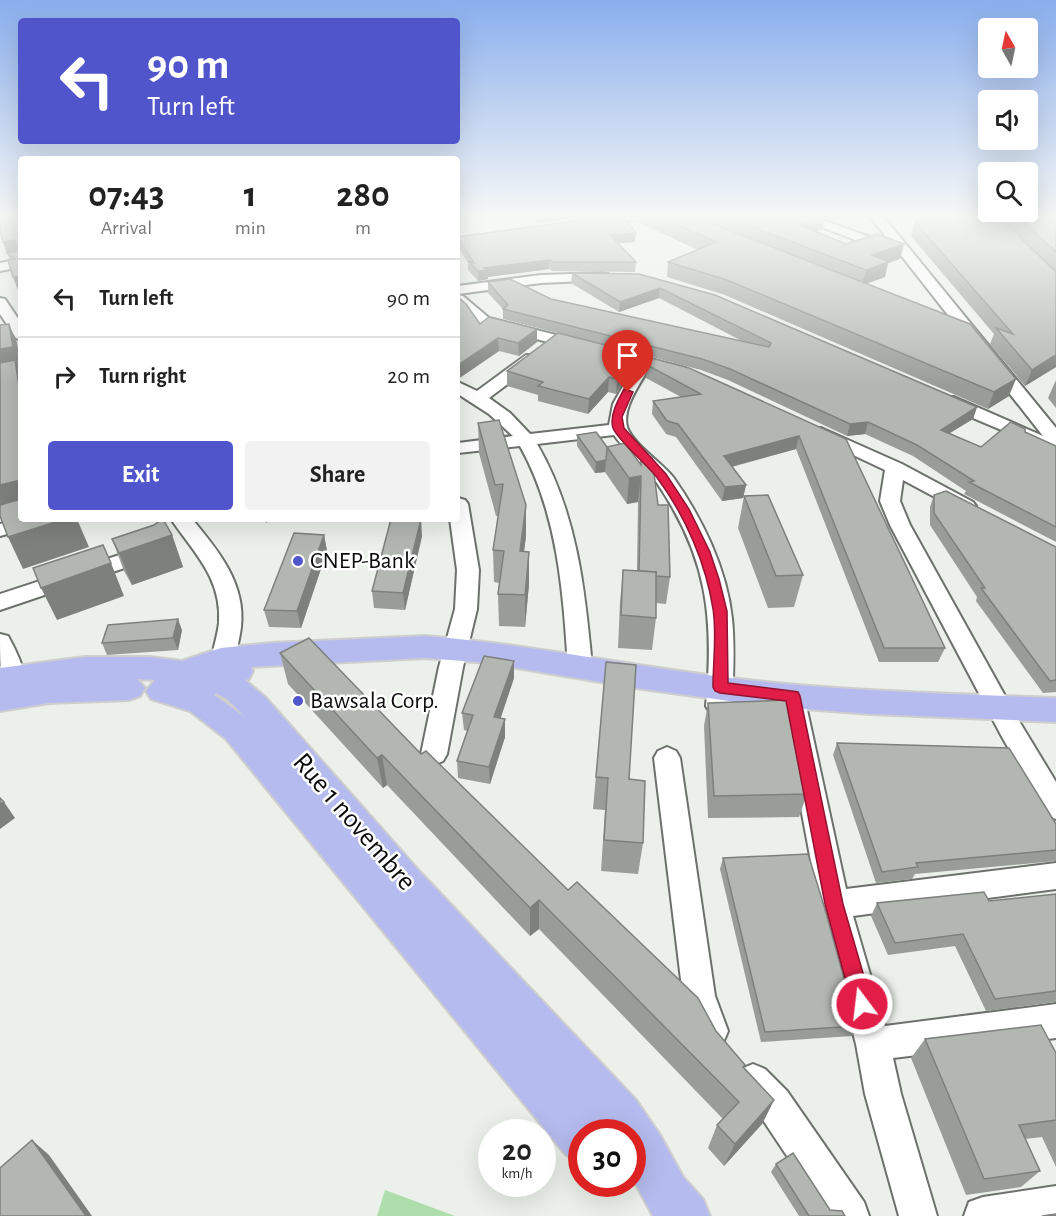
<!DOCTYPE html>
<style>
:root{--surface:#fff;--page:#f2f2f2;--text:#222;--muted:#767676;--line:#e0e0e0;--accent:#5155cc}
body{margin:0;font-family:"Alegreya Sans",sans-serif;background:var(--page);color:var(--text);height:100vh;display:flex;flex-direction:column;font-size:22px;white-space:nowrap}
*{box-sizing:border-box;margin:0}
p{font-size:20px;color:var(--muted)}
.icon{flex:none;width:33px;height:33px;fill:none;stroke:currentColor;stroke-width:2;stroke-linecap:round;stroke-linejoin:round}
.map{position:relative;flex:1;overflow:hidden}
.sheet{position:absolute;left:18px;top:156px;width:442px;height:366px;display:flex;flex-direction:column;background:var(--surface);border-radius:6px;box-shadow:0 6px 24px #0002}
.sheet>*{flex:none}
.banner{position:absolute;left:18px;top:18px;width:442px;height:126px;border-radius:6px;box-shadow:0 6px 24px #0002;background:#5155cc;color:#fff;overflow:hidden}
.needle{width:39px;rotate:351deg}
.fabs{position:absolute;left:978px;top:18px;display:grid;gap:12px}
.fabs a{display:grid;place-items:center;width:60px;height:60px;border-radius:6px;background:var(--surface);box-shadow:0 6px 24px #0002;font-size:30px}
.speed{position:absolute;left:478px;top:1119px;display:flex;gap:12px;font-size:30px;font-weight:700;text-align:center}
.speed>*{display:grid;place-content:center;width:78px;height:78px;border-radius:50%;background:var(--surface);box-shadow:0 6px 24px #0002;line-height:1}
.speed small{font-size:15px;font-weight:400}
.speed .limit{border:9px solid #d22;background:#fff;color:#111}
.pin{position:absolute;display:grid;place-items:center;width:51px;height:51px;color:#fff;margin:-62px -26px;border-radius:50% 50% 50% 0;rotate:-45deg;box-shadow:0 0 6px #0007}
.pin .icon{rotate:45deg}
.me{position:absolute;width:66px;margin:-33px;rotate:345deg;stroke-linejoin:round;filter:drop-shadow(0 0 4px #0008)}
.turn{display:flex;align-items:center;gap:21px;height:126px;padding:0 30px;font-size:27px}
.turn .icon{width:78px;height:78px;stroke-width:2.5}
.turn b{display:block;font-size:42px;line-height:51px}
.eta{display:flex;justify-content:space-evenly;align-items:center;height:102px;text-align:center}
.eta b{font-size:36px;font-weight:700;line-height:42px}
.button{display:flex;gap:12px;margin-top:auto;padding:12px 30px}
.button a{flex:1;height:69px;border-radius:6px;background:var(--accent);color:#fff;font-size:24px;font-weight:700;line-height:69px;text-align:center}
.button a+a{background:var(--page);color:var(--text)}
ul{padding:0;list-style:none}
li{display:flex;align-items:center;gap:18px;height:78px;padding:0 30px;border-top:2px solid var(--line)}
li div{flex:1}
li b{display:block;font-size:22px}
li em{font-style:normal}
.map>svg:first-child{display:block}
.green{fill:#addeac}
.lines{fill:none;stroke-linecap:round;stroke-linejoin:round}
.minor-casing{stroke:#6c716c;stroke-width:4}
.major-casing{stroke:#cecece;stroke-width:4}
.minor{fill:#fff;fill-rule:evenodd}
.major{fill:#b5bbee;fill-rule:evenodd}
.wall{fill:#999d99}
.shaded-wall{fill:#7d807d}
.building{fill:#b2b7b2;stroke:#7d807d;stroke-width:1.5}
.route{fill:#e11d48;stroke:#92132f;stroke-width:1.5}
.poi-dot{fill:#5155cc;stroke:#fff;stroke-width:2}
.labels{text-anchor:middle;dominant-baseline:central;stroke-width:5;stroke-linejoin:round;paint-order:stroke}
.poi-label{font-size:24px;fill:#0b0c0b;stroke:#fff;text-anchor:start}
.near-street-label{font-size:28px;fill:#0b0c0b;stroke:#fff}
</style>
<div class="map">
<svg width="1056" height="1216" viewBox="0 0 1056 1216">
<rect width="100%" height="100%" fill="#ebf0ea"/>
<!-- green -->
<polygon class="green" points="385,1190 455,1216 377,1216"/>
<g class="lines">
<!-- minor casing -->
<g class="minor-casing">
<g id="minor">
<polygon points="609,215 643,215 637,219 594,225 588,221 590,218"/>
<polygon points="791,215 809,215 892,245 869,215 882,215 1056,428 1056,453 942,405 939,401 942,397 954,397 1043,436 897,250 886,252"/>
<polygon points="21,259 21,267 0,271 0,263"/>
<polygon points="603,273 608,274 610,277 608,280 541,283 458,294 458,286 541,275"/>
<path d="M458,295l5,1 26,22 196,50 2,3 -8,5 -30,-8c-9,16 -27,40 -22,59 6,17 34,35 46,50 29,41 54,92 59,142 3,29 1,58 0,87l-4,7 -9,3 -9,-3 -4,-7c8,-88 2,-148 -49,-223 -12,-18 -31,-30 -43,-48l-77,9c40,69 48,145 55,223l-3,6 -9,3 -9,-3 -3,-6c-5,-76 -10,-153 -48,-221l-62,7v-10l55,-7 -24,-22 -31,-20v-12l19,9 49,-36h12l2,3 -2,3 -49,37 21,15 20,21 79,-9 4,-21 22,-39 -156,-41 -21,-18z"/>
<polygon points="0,298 5,299 21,323 21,340 16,338 0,314"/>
<polygon points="821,428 902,464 973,502 976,506 973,510 959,510 903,480 900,501 910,525 1019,721 1056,782 1056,819 1046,815 1001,735 890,525 880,501 885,470 815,437 812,433 815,429"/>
<polygon points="458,498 465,500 468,504 479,570 477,609 463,667 447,754 443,761 434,765 425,761 421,754 439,667 455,609 457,570 450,519 458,519"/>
<polygon points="21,518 21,519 50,519 47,523 0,536 0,524"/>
<path d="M171,519h21c26,31 54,65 49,108 -2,16 -7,31 -8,47l-3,6 -9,3 -9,-3 -3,-6c1,-17 8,-34 10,-51 3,-45 -25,-70 -48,-104z"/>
<polygon points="150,545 157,547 161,552 157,557 0,610 0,594"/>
<path d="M0,634l8,2c9,16 25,49 16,66l-9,2 -9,-2c-6,-20 -6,-47 -6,-68z"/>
<polygon points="792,687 801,689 804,696 846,889 1056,863 1056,889 853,916 885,1026 1056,1004 1056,1038 893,1058 901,1094 937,1216 899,1216 865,1094 856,1044 819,904 780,696 783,689"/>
<polygon points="667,747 676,751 680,758 715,996 728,1031 723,1043 711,1048 699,1043 687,1017 683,996 654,758 658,751"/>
<polygon points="753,1064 765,1069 787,1091 864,1202 869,1216 827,1216 761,1117 741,1093 736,1081 741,1069"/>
<polygon points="1056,1186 1056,1216 964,1216 969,1202 983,1197"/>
</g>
</g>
<!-- major casing -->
<g class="major-casing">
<path id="major" d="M425,636c115,9 227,35 341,46 97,10 193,12 290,16v24l-185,-8 -105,-8 -130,-18 -148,-25 -63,-5 -174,9 2,4 -4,8 -4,1 21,18 154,174 216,228 24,35 23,42 20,22 7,17h-57l-20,-37v-47h-29l-3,-4 1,4h-20v30l-16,-7 -340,-416 -36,-28 -39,-12 -5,-8 9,-11 -18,-1 8,9 -5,8 -11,4 -80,3 -49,8v-43l85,-11h65l32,4 39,-13 50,-5zM216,693l11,6 18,18 -31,-22z"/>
</g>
<!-- minor -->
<use href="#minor" class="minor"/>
<!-- major -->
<use href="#major" class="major"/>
</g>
<!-- wall -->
<g class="wall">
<polygon points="21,215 20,295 13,277 10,260 3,242"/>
<polygon points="530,215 594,215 537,223"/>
<polygon points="636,215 868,215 868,217 827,219 824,218 822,229 815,232 846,244 904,244 900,259 888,263 885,277 866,284 1009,396 988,409 725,295 667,277 668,262 698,250 636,221"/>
<polygon points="885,215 907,215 886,216"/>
<polygon points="936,215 1056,215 1056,272 1025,243 1056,367 1025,386 990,344 994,334 911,236 915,222"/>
<polygon points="458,237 635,242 618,243 636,262 635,272 552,271 549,269 488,277 488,279 478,281 468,270 468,263 458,247"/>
<polygon points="572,273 639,274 977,407 973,419 949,433 981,447 1025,432 1056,446 1056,542 964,494 966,491 913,456 865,434 847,436 728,380 701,370 633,352 632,366 616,394 608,392 588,414 538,401 538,395 507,386 507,371 557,333 503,319 503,309 488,293 488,282 551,299 744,342 659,298 619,312 571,283"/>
<polygon points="458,297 480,324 537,342 519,356 499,351 458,379"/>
<polygon points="647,365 846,439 945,648 938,662 879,662 796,449 732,467 746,485 743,498 722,501 676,437 666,434 652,414 653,401 681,397 646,378"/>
<polygon points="1056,380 1056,408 1048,398"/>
<polygon points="478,423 526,536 524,551 529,552 529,584 525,627 499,626 498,594 499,583 494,582 493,550 498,516 496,516 479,453"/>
<polygon points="577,435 607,447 640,464 641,458 658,505 670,577 666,604 656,603 656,618 652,650 618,648 620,602 623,570 637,570 638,502 627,504 605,472 595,473 577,446"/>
<polygon points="934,495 1056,547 1056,692 1043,693 976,601 977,597 930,525 930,507"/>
<polygon points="744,496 803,575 794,607 768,608 738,528"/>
<polygon points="172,535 183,567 132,585 124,571 112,539"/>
<polygon points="324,535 327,551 301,628 269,627 264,610"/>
<polygon points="422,536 405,610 374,608 372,591"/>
<polygon points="182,630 178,650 107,655 102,643"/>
<polygon points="280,653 421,754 568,890 716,1031 745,1065 744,1067 774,1100 762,1124 724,1166 708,1148 717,1125 723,1119 539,929 530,936 387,785 383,788 288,684"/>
<polygon points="606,662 643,843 638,874 601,871 605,810 593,809"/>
<polygon points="514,678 500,719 505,719 505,737 490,784 458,778 457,761 468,731 464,730 462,713"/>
<polygon points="708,703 807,794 799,817 708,818 704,726"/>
<polygon points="837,743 1056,824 1056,861 915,874 912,879 876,883 833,755"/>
<polygon points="723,858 857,1026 852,1036 761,1042 720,869"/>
<polygon points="1056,894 1056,1002 986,1011 955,946 888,955 871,916 877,903 989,901"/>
<polygon points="925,1039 1056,1053 1056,1167 1042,1137 1025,1139 1040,1171 1021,1187 966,1195 911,1058"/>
<polygon points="776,1164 830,1210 845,1216 799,1216 771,1172"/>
</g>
<!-- shaded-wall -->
<g class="shaded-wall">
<polygon points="537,215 594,215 537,223"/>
<polygon points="825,215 822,229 794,239 797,224"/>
<polygon points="636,233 635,242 609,244 610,235"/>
<polygon points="14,240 21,257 7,253 9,259 3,242"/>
<polygon points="904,244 900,259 888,263 885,277 862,285 866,270 872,255"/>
<polygon points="549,260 549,269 488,277 488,279 478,281 478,271 483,268"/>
<polygon points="21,276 21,295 20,295 13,277"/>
<polygon points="660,288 659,298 619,312 620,302"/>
<polygon points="9,324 17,342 21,366 18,366 21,375 21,400 0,370 0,349"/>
<polygon points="537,329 537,342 519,356 518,343"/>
<polygon points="498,338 499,351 458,379 458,365"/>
<polygon points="633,352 632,366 616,394 617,379"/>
<polygon points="1056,355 1056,367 1025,386 1032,370"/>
<polygon points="609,377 608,392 588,414 589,399"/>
<polygon points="1016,379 1009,396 988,409 994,392"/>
<polygon points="977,407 973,419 937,441 941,430"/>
<polygon points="868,422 865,434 847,436 850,424"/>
<polygon points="799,436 796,449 722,469 724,456"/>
<polygon points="606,460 605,472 595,473 596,462"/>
<polygon points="641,476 638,502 627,504 629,478"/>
<polygon points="21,480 21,503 0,508 0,485"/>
<polygon points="746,485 743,498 722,501 725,487"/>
<polygon points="526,505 526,536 520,583 520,551"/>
<polygon points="65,519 77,519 89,547 23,569 8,537"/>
<polygon points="265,519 273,519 266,523"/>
<polygon points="421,519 422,536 405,610 403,593"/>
<polygon points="172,535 183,567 132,585 119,553"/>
<polygon points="324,535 327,551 301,628 297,611"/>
<polygon points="529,552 529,584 525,627 525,595"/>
<polygon points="111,563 124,596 57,620 41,588"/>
<polygon points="178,619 182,630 178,650 173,638"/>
<polygon points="514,661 514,678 495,735 494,717"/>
<polygon points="505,719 505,737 490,784 489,767"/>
<polygon points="382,755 387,785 383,788 377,758"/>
<polygon points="4,802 15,818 0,829 0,804"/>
<polygon points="539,900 539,929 530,936 530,908"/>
<polygon points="774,1100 762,1124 724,1166 735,1144"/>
<polygon points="32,1140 49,1155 92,1216 86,1216"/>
</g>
<!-- building -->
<g class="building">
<polygon points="0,215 21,215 21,276 13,277 8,260 15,259 7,253 16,251 17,242 14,240 3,242 0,232"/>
<polygon points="618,215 622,215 636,233 610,235 636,262 553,262 549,260 483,268 488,270 478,271 468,261 474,263 458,238 458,237"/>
<polygon points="655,215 690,215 970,324 1016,379 994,392 727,280 668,262 716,242"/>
<polygon points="721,215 824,215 797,224 846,244 877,234 904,244 872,255 889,262 866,270"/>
<polygon points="936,215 997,215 1056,272 1056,355 1032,370 996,328 1013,334 915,222"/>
<polygon points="1016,215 1056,215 1056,252"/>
<polygon points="572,273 639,274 715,295 977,407 941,430 981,447 1011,422 1025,429 1025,432 1056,446 1056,527 969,482 974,481 917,445 868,422 850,424 730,369 702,359 503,309 508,305 488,282 510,279 551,299 769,347 771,343 660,288 620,302"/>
<polygon points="458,297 466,304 480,324 489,317 537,329 518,343 498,338 458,365"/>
<polygon points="9,324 13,347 0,349 0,325"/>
<polygon points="558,333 633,352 617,379 609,377 589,399 538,386 543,382 507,371"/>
<polygon points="651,358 689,368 846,439 945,648 884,648 799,436 724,456 746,485 725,487 678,424 667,421 653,401 701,394 647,365"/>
<polygon points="15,360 21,400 21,480 0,485 0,363"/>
<polygon points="499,420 526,505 520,551 529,552 525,595 498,594 504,551 493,550 503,484 495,485 478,423"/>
<polygon points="596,432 607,447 606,460 596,462 577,435"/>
<polygon points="625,443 641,465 641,458 652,457 658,505 668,505 670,577 656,576 656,572 639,571 641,476 629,478 607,447"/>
<polygon points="946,491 1056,547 1056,680 1050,681 981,588 985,588 934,513 934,495"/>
<polygon points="768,495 803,575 776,576 744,496"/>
<polygon points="21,499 21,519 65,519 8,537 0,516 0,505"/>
<polygon points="162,519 163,519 172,535 119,553 112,539 154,525"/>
<polygon points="391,519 421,519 403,593 372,591"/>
<polygon points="294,533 324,535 297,611 264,610"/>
<polygon points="103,545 111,563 41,588 33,568"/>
<polygon points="623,570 656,572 656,618 621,615"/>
<polygon points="178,619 173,638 102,643 108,625"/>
<polygon points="309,638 421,754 426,751 568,890 577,882 698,998 716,1031 745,1065 743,1067 774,1100 735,1144 717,1125 739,1102 539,900 530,908 382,755 377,758 280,653"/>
<polygon points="484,656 514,661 494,717 505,719 489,767 457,761 473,715 462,713"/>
<polygon points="606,662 636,665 629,779 645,781 643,843 604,840 608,778 596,777"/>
<polygon points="789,700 807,794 714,796 708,703"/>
<polygon points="837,743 1009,748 1056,824 1056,850 916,863 918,867 882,872"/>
<polygon points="0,798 4,802 0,804"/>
<polygon points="808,854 825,909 857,1026 765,1032 723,858"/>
<polygon points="984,892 989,901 1056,894 1056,991 995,999 963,934 895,943 877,903"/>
<polygon points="1041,1025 1056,1053 1056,1120 1019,1125 1040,1171 984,1179 925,1039"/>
<polygon points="32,1140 86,1216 0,1216 0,1168"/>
<polygon points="793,1153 830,1210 842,1211 845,1216 809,1216 776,1164"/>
<polygon points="1056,1214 1056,1216 1042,1216"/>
</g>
<!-- sky -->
<linearGradient id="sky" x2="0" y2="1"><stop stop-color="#89aeed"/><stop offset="0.56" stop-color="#f6f8f6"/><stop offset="1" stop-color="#f6f8f6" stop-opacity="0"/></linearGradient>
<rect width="1056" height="385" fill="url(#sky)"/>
<!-- route -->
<path class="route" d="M624,389l9,3 -11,25 2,11 42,46 23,35 21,43 9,27 8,32 1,72 64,8 6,1 2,4 43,208 29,100 -3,7 -7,3 -7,-3 -3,-7 -27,-100 -39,-203 -66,-8 -5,-2 -2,-4c0,-25 4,-53 0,-78 -7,-45 -27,-92 -55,-130 -9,-13 -40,-38 -45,-51 -4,-12 5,-28 11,-39z"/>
<!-- markers -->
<g class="poi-dot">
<circle cx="298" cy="561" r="6"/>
<circle cx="298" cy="701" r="6"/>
</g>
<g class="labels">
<!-- poi labels -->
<g class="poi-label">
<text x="310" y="561">CNEP-Bank</text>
<text x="310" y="701">Bawsala Corp.</text>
</g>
<!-- near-street labels -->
<g class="near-street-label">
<text transform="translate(354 822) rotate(49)">Rue 1 novembre</text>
</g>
</g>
</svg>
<div class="fabs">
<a><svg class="needle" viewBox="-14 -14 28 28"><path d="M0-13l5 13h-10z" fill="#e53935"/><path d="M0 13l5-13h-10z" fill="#767676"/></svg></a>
<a><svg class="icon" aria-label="sound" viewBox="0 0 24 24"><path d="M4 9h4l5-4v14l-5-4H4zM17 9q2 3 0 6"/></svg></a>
<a><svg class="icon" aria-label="search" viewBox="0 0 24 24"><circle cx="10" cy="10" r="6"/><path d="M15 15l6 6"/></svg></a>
</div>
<div class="speed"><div>20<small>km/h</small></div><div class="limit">30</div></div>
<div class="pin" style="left:628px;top:392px;background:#d93025"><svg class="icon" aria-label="arrive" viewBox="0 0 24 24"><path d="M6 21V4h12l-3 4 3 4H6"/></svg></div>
<svg class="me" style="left:862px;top:1004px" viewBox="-20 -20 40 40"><circle r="17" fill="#e11d48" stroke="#fff" stroke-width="3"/><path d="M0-11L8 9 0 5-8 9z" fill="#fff"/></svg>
<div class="banner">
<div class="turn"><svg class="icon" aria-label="left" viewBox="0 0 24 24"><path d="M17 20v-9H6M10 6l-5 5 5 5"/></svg><div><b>90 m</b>Turn left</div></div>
</div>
<section class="sheet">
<div class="eta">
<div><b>07:43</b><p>Arrival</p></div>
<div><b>1</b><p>min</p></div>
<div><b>280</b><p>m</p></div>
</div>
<ul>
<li><svg class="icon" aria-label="left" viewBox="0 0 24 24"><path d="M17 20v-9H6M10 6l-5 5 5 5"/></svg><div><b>Turn left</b></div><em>90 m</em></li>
<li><svg class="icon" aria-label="right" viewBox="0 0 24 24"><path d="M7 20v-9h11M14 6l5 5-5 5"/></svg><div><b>Turn right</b></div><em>20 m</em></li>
</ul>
<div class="button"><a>Exit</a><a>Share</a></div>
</section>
</div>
